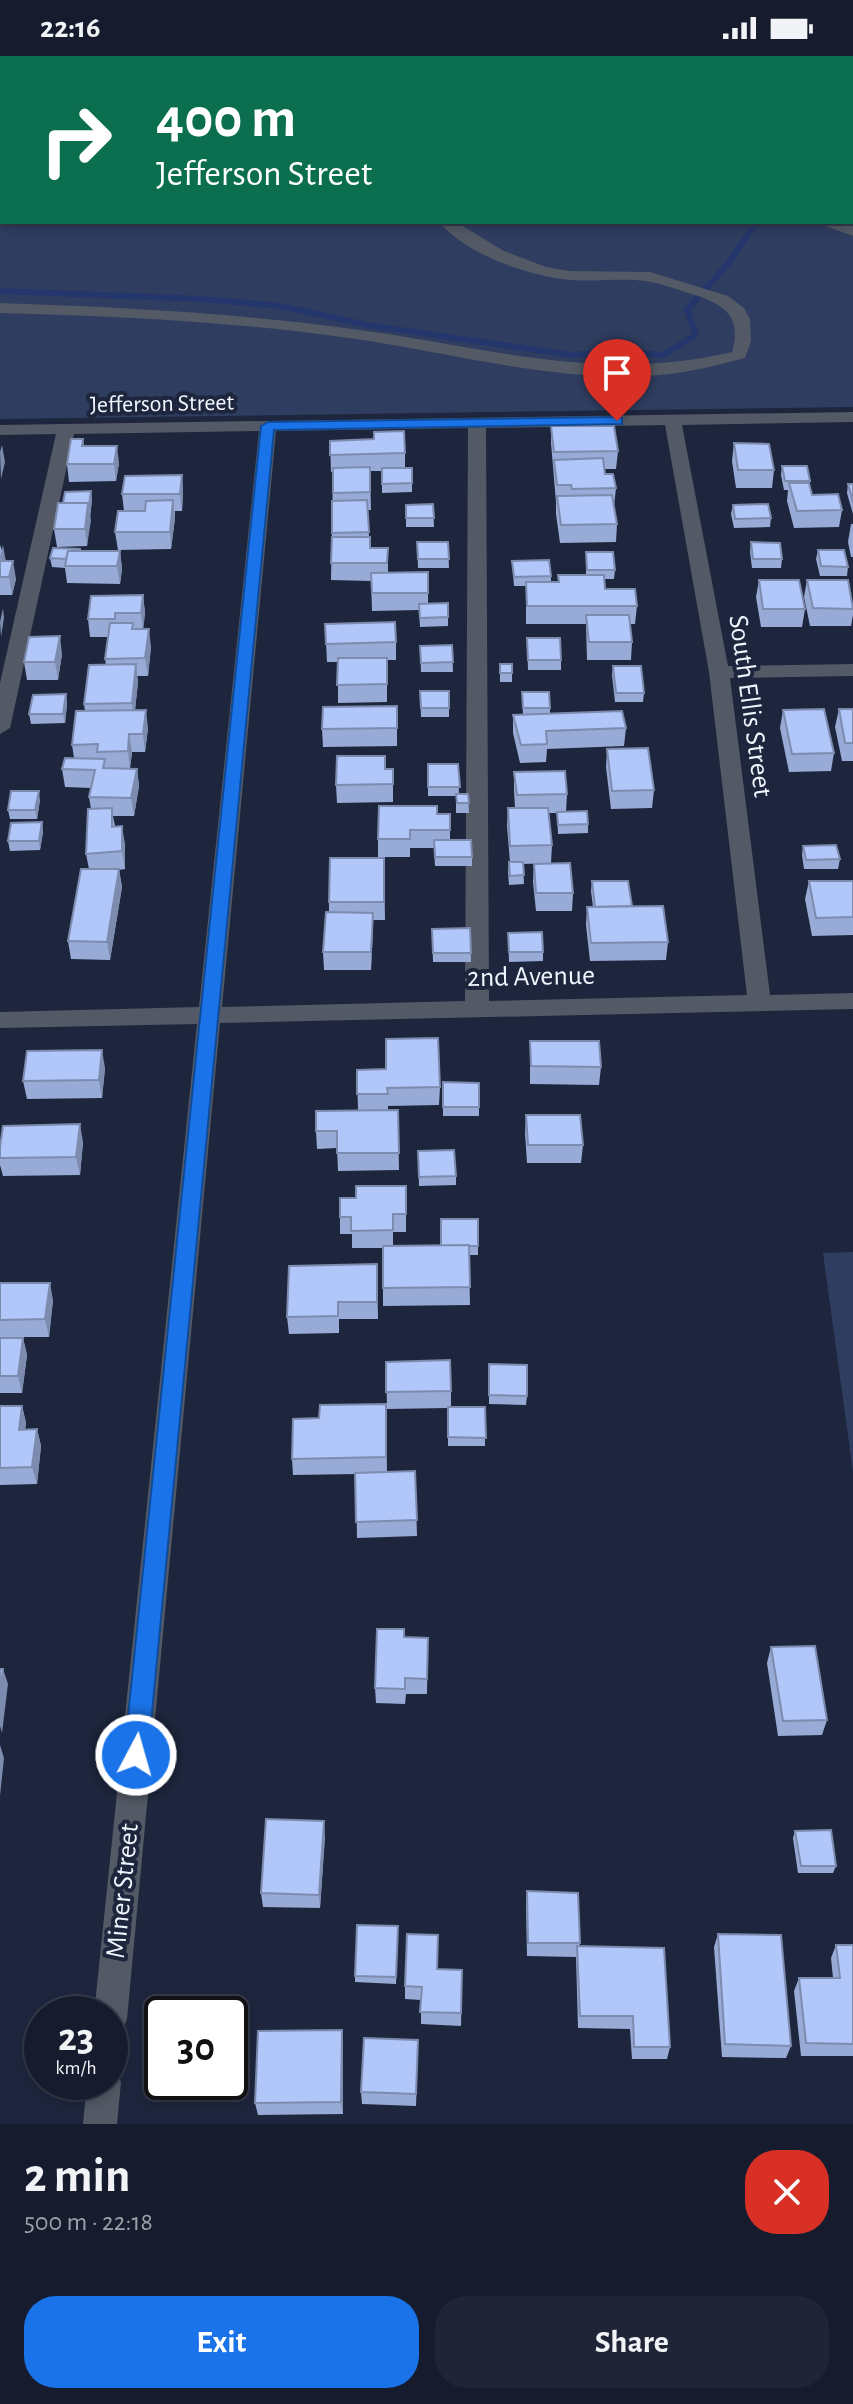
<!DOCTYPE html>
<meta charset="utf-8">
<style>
:root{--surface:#161c2e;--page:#1f2536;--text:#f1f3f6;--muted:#9ea1aa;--line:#353a4a;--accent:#1a73e8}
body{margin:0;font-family:"Alegreya Sans",sans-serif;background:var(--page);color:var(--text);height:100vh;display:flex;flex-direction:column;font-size:30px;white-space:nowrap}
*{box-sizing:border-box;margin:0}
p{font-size:26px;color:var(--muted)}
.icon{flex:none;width:44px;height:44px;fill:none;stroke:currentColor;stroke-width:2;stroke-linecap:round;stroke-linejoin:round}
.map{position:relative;height:2068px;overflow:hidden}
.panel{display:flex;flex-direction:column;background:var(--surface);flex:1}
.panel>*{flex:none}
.banner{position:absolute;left:0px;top:0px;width:854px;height:168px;box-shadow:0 4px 12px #0003,0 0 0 2px var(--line);background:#0b6e4f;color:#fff;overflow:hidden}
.speed{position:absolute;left:24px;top:1940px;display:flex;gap:16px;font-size:40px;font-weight:700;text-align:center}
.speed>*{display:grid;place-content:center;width:104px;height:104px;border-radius:50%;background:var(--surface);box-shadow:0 4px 12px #0003,0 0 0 2px var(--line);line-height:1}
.speed small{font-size:20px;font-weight:400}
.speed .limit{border:4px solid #111;border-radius:12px;background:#fff;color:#111}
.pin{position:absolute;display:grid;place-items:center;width:68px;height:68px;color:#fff;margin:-82px -34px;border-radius:50% 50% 50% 0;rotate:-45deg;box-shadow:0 0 8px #0007}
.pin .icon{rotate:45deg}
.me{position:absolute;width:88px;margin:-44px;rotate:6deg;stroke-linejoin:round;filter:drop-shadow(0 0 6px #0008)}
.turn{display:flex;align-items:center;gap:28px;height:168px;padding:0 24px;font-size:36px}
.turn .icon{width:104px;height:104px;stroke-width:2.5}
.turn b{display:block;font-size:56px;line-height:68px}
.round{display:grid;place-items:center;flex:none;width:84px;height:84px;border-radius:32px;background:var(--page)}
.headline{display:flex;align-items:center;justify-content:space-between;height:136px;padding:0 24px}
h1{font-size:48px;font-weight:700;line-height:60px}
.primary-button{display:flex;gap:16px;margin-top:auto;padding:16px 24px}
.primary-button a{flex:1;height:92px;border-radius:32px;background:var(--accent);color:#fff;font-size:32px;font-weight:700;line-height:92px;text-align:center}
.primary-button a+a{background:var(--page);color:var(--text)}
.status{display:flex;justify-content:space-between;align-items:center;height:56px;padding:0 40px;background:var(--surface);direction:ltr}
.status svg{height:22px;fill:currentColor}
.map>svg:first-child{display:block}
.green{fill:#2f3d60;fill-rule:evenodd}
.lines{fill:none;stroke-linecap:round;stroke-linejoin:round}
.stream{stroke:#24366b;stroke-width:6}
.minor{fill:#535965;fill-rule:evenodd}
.wall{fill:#98aad6}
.shaded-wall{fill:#7c8bae}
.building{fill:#b1c6f9;stroke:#7c8bae;stroke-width:2}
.route{fill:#1a73e8;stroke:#114b97;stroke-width:2}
.labels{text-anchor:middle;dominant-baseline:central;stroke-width:8;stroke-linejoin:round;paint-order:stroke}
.far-street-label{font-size:24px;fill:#f0f5fe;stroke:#1d263d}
.street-label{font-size:28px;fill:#f0f5fe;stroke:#1d263d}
</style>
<div class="status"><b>22:16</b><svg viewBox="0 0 49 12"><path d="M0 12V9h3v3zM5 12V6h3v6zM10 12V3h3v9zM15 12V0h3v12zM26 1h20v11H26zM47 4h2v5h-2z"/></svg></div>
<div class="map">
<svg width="853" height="2068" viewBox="0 0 853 2068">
<rect width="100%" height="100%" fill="#1d263d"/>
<!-- green -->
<g class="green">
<path d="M0,0h853v351l-853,12zM2,2h850v164h-850z"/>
<polygon points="853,1196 853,1416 823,1197"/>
</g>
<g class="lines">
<!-- stream -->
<polyline class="stream" points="0,235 202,243 280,250 367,269 570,299 618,296 663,299 696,279 687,254 726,210 757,166"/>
<!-- minor -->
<g class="minor">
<polygon points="0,0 12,0 13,2 2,2 2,5"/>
<polygon points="247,0 261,0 262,2 248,2"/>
<polygon points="466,0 480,0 482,2 468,2"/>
<polygon points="726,0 741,0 743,2 728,2"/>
<polygon points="838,0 853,0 853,6 852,2"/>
<rect x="852" y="46" width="1" height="8"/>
<rect x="0" y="147" width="2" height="8"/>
<path d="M439,166h17l48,29 42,16 23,4 81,1 78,24 16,12 6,11 1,22 -6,17c-34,9 -67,17 -101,18 -97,4 -193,-23 -288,-37 -118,-17 -237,-23 -356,-26v-10c118,4 235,10 352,26 133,17 245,55 380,23 10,-34 -6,-47 -37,-57 -20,-6 -39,-14 -60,-15 -27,-1 -54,3 -80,-2 -39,-7 -89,-25 -116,-56z"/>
<polygon points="815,166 839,166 853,170 853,180"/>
<path d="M853,356v10l-171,3 46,241 125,-2v12l-123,2 40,317 83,-2v16l-633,14 -93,996 -5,12 -12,5v-22h-16l103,-990 -197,4v-16l199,-5 60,-576 -185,3 -64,294 -10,6v-51l56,-249 -56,1v-10zM665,369l44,247 38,323 -258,6 -3,-573zM468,372l-3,573 -243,6 54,-576z"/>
<polygon points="110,2011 116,2014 121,2026 117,2068 83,2068 87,2026 110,2026"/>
</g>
</g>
<!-- wall -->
<g class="wall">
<polygon points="551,370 618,395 616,413 604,413 605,418 616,432 614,450 617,468 616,486 560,487 556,458 556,446 551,387"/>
<polygon points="83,383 84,390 119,407 116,425 69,426 67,408"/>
<polygon points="330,385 405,397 405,412 412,412 412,436 382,437 382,415 370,415 371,454 368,454 369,481 371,492 388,492 388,517 428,537 428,548 448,547 448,570 420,571 419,554 372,555 371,525 331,524 333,416 331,416"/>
<polygon points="734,387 774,414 772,432 736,432 732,405"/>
<polygon points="782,410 810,425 809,429 812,439 842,454 839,471 794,472 787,445 788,434 784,434 781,419"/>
<polygon points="182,419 183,437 182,455 175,455 175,462 171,493 118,494 115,476 124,455 122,438"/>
<polygon points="848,428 853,428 853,458 847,437"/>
<polygon points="91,435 92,444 87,490 57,491 54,473 63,447"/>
<polygon points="433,448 434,471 406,471 406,449"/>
<polygon points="733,449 771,462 770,471 734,472 731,458"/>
<polygon points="851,468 853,468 853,501 851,501 848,486"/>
<polygon points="417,486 448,486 449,512 418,512"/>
<polygon points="751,486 782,503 781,512 752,512 750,496"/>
<polygon points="0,489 6,505 16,523 12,539 0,539"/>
<polygon points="818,494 848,511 847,520 820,520 816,503"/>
<polygon points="80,495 120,495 122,513 120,528 67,527 65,512 52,511 50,502"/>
<polygon points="586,496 615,514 614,523 604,523 605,533 637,550 635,568 630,568 632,586 631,604 587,604 586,568 526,568 526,530 514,530 512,505 551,520 551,526 558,526 558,519 586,519"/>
<polygon points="759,524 805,553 802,571 761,571 756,541"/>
<polygon points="807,524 853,548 853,559 851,570 810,570 804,541"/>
<polygon points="143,539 145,557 143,573 151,591 148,620 137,620 138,626 135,654 148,672 145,696 132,696 130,712 137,713 139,730 134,760 113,760 115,770 125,788 125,813 119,814 122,831 110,904 71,903 68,885 89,813 86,798 91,753 89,741 91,732 65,731 62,713 74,702 72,689 85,655 84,648 106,609 105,603 108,581 90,581 88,563"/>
<polygon points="325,568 396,586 396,604 387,604 387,646 338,647 338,606 327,606"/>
<polygon points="527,582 561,604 561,614 528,614"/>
<polygon points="452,589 453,616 421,616 420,590"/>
<polygon points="62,598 58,624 27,624 24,606"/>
<rect x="500" y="608" width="12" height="18"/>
<polygon points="613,610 644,637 643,646 615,646 612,619"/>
<polygon points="420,635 449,635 449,661 421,661"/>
<polygon points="522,636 550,652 550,658 626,672 624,690 547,693 546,706 520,707 513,677 513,659 523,659"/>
<polygon points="66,638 67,648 65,667 31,668 29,658"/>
<polygon points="397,650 397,690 323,691 322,673"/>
<polygon points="839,653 853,653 853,705 842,705 835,671"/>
<polygon points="783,654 834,697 831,715 789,716 780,672"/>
<polygon points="607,693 654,734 652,752 611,753 606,711"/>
<polygon points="428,708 458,708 459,738 468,738 469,757 456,757 456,740 428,740"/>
<polygon points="386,713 393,713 393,746 337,747 336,729"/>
<polygon points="514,716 567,738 566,756 588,768 588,777 558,778 557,757 549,757 552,789 551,807 523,808 524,828 509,829 508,816 509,806 510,806 507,770 508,752 515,752 514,734"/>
<polygon points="40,744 37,763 10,763 8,754"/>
<polygon points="437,758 450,758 450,784 472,801 472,810 435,810 434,792 410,792 410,801 378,801 378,783"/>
<polygon points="42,766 43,776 40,794 10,795 8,785"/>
<polygon points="803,790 840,803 838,813 804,813 802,799"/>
<polygon points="384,802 385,864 373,864 371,914 324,914 323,896 329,856 329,846"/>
<polygon points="534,808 573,837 572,855 536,855 533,826"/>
<polygon points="592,825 632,850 668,886 666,904 590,905 586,869 587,851 593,851 591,835"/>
<polygon points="809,825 853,825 853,879 812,880 805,843"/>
<polygon points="470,872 471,906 433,906 432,873"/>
<polygon points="508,877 543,896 543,905 509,906"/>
<polygon points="530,985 601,1011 599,1029 530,1028"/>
<polygon points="105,1012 102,1042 27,1043 23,1025"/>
<polygon points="357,1014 440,1031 439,1049 388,1050 388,1054 398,1054 399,1114 338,1115 337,1092 317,1093 316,1075 358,1055"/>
<polygon points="443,1026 479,1027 479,1060 443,1060"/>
<polygon points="526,1059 583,1089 581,1107 527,1107 525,1077"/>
<polygon points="83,1086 80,1119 3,1120 0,1109 0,1091"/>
<polygon points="418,1095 456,1120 456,1129 419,1130"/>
<polygon points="406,1130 406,1176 393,1176 393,1190 441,1190 478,1163 478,1199 469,1199 470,1249 383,1250 383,1192 352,1192 352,1178 340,1178 340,1161 356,1142"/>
<polygon points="377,1208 378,1263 339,1263 339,1277 289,1278 287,1261"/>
<polygon points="0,1227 53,1244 49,1281 0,1281"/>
<polygon points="0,1282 23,1282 27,1299 22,1337 0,1337"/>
<polygon points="386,1306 451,1335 451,1351 485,1351 485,1390 448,1390 448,1352 387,1353"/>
<polygon points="489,1308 527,1340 526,1349 489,1348"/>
<polygon points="386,1348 387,1416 415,1415 417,1480 357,1482 356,1418 293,1419 292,1403"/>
<polygon points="0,1350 22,1350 26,1367 25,1374 37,1373 41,1390 37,1428 0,1429"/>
<polygon points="404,1581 428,1582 427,1638 406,1638 405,1648 376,1647 375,1632"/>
<polygon points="771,1591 827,1664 822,1679 778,1680 767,1607"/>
<polygon points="795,1775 836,1810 833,1817 798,1817 793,1782"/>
<polygon points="325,1780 320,1852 263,1851 261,1837"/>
<polygon points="527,1835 580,1887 579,1891 670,1991 667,2003 632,2003 630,1973 578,1972 576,1901 527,1900 526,1849"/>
<polygon points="398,1877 396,1928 355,1926 355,1920"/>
<polygon points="718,1878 791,1990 786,2002 722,2001 714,1891"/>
<polygon points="836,1889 853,1889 853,2000 801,2000 794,1935 799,1922 833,1922 831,1902"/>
<polygon points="437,1913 462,1914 461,1970 421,1968 421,1944 405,1943 405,1930"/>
<polygon points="343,1986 343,2058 258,2059 255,2047"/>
<polygon points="418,1997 416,2050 362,2048 361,2036"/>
</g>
<!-- shaded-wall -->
<g class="shaded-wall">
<polygon points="2,389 5,406 1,423 0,396"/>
<polygon points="117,390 119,407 116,425 114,408"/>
<polygon points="182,419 183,437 182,455 180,438"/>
<polygon points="91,435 92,444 90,459 89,450"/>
<polygon points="173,444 175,462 171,493 170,476"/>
<polygon points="88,447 91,464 87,490 85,473"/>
<polygon points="3,489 6,507 2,523 0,501"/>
<polygon points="120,495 122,513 120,528 117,510"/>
<polygon points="13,505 16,523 12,539 9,521"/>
<polygon points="143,539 145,557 143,575 141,557"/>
<polygon points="3,552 4,562 1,581 0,566"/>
<polygon points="149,573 151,591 148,620 145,602"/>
<polygon points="60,580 62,598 58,624 55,606"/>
<polygon points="136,608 138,626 134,665 132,647"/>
<polygon points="66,638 67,648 65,667 63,658"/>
<polygon points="146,654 148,672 145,696 143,678"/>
<polygon points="129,678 132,696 130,713 128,695"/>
<polygon points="137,713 139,730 134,760 131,742"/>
<polygon points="39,735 40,744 37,763 35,754"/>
<polygon points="42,766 43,776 40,794 39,785"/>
<polygon points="122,770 125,788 125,813 122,795"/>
<polygon points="119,813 122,831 110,904 107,886"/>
<polygon points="373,857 373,875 371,914 371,896"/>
<polygon points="102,994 105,1012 102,1042 99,1024"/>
<polygon points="80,1068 83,1086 80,1119 76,1101"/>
<polygon points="50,1227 53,1244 49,1281 45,1263"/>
<polygon points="23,1282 27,1299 22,1337 18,1320"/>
<polygon points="22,1350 26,1367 23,1391 19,1374"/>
<polygon points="37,1373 41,1390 37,1428 32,1411"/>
<polygon points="3,1613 8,1628 2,1677 0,1670 0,1639"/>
<polygon points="0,1689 4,1702 0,1740"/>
<polygon points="324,1765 325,1780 320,1852 319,1839"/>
<polygon points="342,1974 343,1986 343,2058 341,2046"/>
</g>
<!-- building -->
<g class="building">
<polygon points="551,370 614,370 618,395 554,396"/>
<polygon points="404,375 405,397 330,399 330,385 374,383 374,376"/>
<polygon points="71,383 83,383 82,390 117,390 114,408 67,408"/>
<polygon points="734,387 769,388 774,414 738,414"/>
<polygon points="603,402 605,418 613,418 616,432 572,433 571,429 557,429 554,404"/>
<polygon points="782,410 807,410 810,425 785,425"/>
<polygon points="370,411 370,436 333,437 333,412"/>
<polygon points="382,412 412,412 412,427 382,428"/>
<polygon points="182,419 180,438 122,438 125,420"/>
<polygon points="789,427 809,427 812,439 838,438 842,454 797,455"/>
<polygon points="848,428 853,428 853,446"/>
<polygon points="91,435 89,450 88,450 88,447 63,447 65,436"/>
<polygon points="612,439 617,468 561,469 557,440"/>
<polygon points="173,444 170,476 115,476 118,455 145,455 146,445"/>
<polygon points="367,444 369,476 332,477 332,445"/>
<polygon points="58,447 88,447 85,473 54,473"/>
<polygon points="433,448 434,462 406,462 406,449"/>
<polygon points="768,448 771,462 735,463 733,449"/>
<polygon points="332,481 370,481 370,492 388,492 387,507 331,507"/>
<polygon points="417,486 448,486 449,503 418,503"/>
<polygon points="751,486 780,487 782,503 753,503"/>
<polygon points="53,492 80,493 80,495 68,495 66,503 50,502"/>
<polygon points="818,494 844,494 848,511 821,510"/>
<polygon points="68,495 120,495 117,510 65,510"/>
<polygon points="586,496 613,496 615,514 587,514"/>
<polygon points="549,504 551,520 514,521 512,505"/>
<polygon points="0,505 13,505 9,521 0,521"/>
<polygon points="428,516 428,537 372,537 371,517"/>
<polygon points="558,519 604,519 605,533 635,533 637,550 527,550 526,526 559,526"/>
<polygon points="759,524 799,524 805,553 763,553"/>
<polygon points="807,524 848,524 853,553 813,552"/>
<polygon points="143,539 141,557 115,557 115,563 88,563 91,540"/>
<polygon points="448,547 448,561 420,562 419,548"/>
<polygon points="586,559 629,559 632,586 589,586"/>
<polygon points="395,566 396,586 326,588 325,568"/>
<polygon points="110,567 133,567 132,573 149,573 145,602 105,603"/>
<polygon points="60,580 55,606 24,606 29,581"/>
<polygon points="527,582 560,582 561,604 528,604"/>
<polygon points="452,589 453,606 421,607 420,590"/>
<polygon points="338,602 387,602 387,628 337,629"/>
<polygon points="136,608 132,647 84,648 89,609"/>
<rect x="500" y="608" width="12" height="9"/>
<polygon points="613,610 641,610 644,637 616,637"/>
<polygon points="420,635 449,635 449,652 421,652"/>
<polygon points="522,636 549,636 550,652 523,652"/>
<polygon points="66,638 63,658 29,658 33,639"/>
<polygon points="397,650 397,672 322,673 323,651"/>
<polygon points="824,653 834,697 792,698 783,654"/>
<polygon points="839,653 853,653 853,687 845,687"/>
<polygon points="146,654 143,678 129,678 128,695 97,696 98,688 72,689 76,655"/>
<polygon points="622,655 626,672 546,675 547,688 521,689 513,659"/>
<polygon points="648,692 654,734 612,735 607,693"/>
<polygon points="337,700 385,700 385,713 393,713 393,728 336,729"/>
<polygon points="65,702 105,703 103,712 137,713 131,742 89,741 95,714 62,713"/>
<polygon points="428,708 458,708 460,731 428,731"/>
<polygon points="565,715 567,738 517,739 514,716"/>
<polygon points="11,735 39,735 35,754 8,754"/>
<polygon points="456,738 468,738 469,747 457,747"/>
<polygon points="379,750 437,750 437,758 450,758 450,774 410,774 410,783 378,783"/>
<polygon points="112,752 112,771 122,770 122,795 86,798 88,753"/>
<polygon points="508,752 548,752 552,789 510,790"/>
<polygon points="587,755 588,768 558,769 557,756"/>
<polygon points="42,766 39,785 8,785 11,767"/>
<polygon points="434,784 471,784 472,801 435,801"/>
<polygon points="836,789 840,803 806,804 803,790"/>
<polygon points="330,802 384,802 384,846 329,846"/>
<polygon points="509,806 523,806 524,819 510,820"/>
<polygon points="570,807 573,837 536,837 534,808"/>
<polygon points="81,813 119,813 107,886 68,885"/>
<polygon points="592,825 628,825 632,850 595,851"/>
<polygon points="809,825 853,825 853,861 816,862"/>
<polygon points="663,850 668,886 591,887 587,851"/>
<polygon points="326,856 373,857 371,896 323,896"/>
<polygon points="470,872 471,897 433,897 432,873"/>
<polygon points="542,876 543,896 509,896 508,877"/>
<polygon points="438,982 440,1031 387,1032 388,1038 357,1038 357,1014 386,1013 386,983"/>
<polygon points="530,985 599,985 601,1011 531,1010"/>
<polygon points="102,994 99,1024 23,1025 27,995"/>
<polygon points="443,1026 479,1027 479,1051 443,1051"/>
<polygon points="398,1054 399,1097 337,1097 337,1075 316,1075 316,1055"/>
<polygon points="526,1059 580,1059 583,1089 528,1089"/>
<polygon points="80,1068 76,1101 0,1102 0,1091 3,1070"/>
<polygon points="454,1094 456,1120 419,1121 418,1095"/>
<polygon points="356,1130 406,1130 406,1158 393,1158 393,1174 351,1175 351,1161 340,1161 340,1142 356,1142"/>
<rect x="441" y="1163" width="37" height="27"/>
<polygon points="469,1189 470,1231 383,1232 383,1190"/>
<polygon points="377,1208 377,1246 338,1246 338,1260 287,1261 289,1210"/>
<polygon points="0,1227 50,1227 45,1263 0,1264"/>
<polygon points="0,1282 23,1282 18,1320 0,1320"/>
<polygon points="450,1304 451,1335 386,1336 386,1306"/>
<polygon points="489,1308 527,1309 527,1340 489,1339"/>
<polygon points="386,1348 386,1401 292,1403 293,1363 319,1362 320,1349"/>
<polygon points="0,1350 22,1350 19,1374 37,1373 32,1411 0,1412"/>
<polygon points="448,1351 485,1351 486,1382 448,1381"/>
<polygon points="415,1415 417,1464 356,1466 355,1417"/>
<polygon points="377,1573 404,1573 404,1581 428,1582 427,1623 405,1622 405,1633 375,1632"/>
<polygon points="815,1590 827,1664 783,1665 771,1591"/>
<polygon points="0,1613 3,1613 0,1639"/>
<polygon points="266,1763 324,1765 319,1839 261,1837"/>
<polygon points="831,1774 836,1810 801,1810 795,1775"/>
<polygon points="527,1835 578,1837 580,1887 528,1887"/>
<polygon points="357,1869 398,1870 396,1921 355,1920"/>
<polygon points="407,1878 438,1879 437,1913 462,1914 461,1957 420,1956 422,1931 405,1930"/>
<polygon points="718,1878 781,1879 791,1990 725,1988"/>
<polygon points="836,1889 853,1889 853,1988 806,1987 799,1922 840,1922"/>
<polygon points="577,1890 664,1892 670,1991 634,1991 633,1960 580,1960"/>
<polygon points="342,1974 341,2046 255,2047 258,1975"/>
<polygon points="364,1982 418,1984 416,2038 361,2036"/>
</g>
<!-- route -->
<polygon class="route" points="617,361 622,362 622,368 274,374 148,1699 144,1707 136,1711 128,1707 124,1699 261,370 268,366"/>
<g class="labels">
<!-- far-street labels -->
<g class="far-street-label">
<text transform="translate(162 348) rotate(-1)">Jefferson Street</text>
</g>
<!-- street labels -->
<g class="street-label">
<text transform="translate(750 650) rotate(82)">South Ellis Street</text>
<text transform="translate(531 921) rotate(-1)">2nd Avenue</text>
<text transform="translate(123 1835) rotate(-84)">Miner Street</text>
</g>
</g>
</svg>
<div class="speed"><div>23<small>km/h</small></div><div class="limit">30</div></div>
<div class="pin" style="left:617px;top:365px;background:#d93025"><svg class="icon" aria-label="arrive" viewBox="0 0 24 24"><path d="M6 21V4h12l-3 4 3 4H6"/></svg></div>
<svg class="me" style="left:136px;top:1699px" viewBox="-20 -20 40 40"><circle r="17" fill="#1a73e8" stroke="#fff" stroke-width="3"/><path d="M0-11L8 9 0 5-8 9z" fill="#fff"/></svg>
<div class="banner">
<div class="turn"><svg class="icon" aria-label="right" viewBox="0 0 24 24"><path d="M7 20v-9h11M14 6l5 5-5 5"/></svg><div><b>400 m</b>Jefferson Street</div></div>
</div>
</div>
<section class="panel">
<div class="headline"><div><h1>2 min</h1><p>500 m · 22:18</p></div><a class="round" style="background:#d93025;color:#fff"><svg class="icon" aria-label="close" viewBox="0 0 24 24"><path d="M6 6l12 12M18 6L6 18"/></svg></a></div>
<div class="primary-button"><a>Exit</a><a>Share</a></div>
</section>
